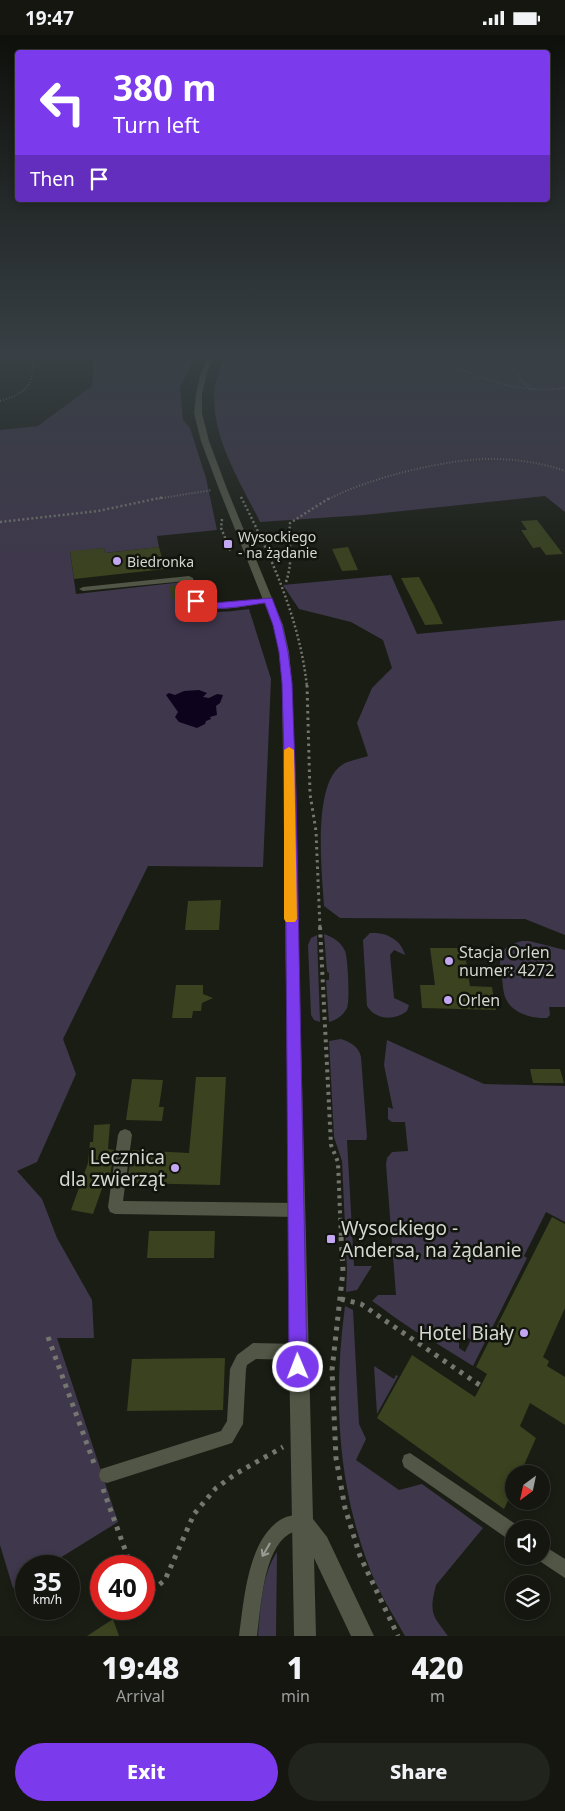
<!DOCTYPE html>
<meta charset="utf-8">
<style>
:root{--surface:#14160f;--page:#21231d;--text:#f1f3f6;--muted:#9d9f9e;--line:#33352f;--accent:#7c3aed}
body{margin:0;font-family:"Noto Sans",sans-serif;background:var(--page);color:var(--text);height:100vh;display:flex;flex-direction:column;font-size:19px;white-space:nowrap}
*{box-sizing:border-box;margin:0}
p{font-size:16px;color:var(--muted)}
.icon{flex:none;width:28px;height:28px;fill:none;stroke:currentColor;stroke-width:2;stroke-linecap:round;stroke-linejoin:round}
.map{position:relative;height:1601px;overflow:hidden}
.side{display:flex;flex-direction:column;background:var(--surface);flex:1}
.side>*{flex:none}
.top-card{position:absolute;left:15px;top:15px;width:535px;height:152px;border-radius:5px;box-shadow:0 2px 8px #0003,0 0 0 1px var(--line);background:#7c3aed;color:#fff;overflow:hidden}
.needle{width:32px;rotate:213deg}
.fabs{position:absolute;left:505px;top:1430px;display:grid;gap:10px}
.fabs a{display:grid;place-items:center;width:45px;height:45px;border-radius:50%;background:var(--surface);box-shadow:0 2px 8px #0003,0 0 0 1px var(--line);font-size:25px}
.speed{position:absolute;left:15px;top:1520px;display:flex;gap:10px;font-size:25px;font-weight:700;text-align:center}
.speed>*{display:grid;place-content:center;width:65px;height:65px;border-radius:50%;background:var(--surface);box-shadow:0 2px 8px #0003,0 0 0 1px var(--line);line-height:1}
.speed small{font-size:12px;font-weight:400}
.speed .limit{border:8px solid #d22;background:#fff;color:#111}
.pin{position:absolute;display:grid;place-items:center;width:42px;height:42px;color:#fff;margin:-21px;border-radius:10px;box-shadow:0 2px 8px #0006}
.me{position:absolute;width:55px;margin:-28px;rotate:359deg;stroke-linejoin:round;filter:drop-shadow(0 0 4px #0008)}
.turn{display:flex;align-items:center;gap:18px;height:105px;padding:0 15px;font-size:22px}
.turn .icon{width:65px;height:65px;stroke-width:2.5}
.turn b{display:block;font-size:35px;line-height:42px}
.then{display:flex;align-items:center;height:48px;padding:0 15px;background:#0003;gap:10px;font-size:19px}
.eta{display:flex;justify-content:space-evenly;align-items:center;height:85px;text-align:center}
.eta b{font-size:30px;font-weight:800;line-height:35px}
.button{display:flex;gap:10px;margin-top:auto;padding:10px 15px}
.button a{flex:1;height:58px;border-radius:30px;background:var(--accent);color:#fff;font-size:20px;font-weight:800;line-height:58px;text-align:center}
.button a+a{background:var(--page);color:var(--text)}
.status{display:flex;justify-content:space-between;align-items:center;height:35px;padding:0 25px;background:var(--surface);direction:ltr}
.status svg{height:14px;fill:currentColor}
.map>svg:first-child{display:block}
.green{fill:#3f374c}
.water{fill:#0e031c}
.building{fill:#3a421f}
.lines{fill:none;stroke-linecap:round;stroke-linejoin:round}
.path-far4{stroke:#74766f;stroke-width:2;stroke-dasharray:1 2;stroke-linecap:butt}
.path-far3{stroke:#74766f;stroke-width:2.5;stroke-dasharray:2 2.5;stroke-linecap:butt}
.path-far2{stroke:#74766f;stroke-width:3;stroke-dasharray:2.5 4;stroke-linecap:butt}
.path-far1{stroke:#74766f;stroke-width:4;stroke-dasharray:3 4.5;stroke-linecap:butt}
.path{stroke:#74766f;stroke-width:5;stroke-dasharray:4 6;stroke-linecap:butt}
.service{fill:#515646;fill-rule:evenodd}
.tertiary{fill:#515646;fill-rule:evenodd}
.oneway{stroke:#999c92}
.route{fill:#7c3aed;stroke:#51269a}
.slow{fill:#f59e0b}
.poi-dot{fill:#c3a7f2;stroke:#11140c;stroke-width:2}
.labels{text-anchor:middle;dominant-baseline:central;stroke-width:5;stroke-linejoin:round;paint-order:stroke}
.far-poi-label{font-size:14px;fill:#d4d6d0;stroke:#11140c;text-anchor:start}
.poi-label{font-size:16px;fill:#d4d6d0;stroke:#11140c;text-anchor:start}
.near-poi-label{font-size:19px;fill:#d4d6d0;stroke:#11140c;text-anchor:end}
</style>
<div class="status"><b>19:47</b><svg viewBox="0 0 49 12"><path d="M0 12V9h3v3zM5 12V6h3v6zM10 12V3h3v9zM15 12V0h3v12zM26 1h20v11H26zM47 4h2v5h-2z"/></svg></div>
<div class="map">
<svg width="565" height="1601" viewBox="0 0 565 1601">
<rect width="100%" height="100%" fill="#1a1d14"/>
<!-- green -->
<g class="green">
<path d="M95,317h103l-18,35 3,33 7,8 16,50 11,52 -60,6 2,11 -54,6 -1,-5 -34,4 6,42 107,-12c2,6 3,15 6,20 10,15 45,9 60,7l22,70 -8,188 -115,-1 -85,173 13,35 -39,88 -20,9 25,28 15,39 35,62 2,38h-37l61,184 -71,44h-21v13l-13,9 -13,-43v-1115l38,-4 54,-40z"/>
<path d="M228,317h337v160l-20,-16 -181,19 -104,7c-25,-51 -68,-114 -32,-170z"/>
<path d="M391,540l26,59 148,-14v315l-40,-16 -185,-1 -16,-12c-2,-33 -12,-122 18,-141 7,-5 18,-6 26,-9l-11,-33 15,-35 20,-20 -9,-28 -32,-18 -52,-13 -16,-24z"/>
<path d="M370,898c16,-1 31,6 35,22l-11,-5 -4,5 4,43 15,7 -2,6c-13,10 -31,9 -40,-5l-4,-66z"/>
<path d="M324,899c9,3 17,8 21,17 3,7 5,51 2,57 -4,8 -11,12 -18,14l-3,-42h3v-7l-2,-1z"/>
<polygon points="317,900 320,987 314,985 311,980 308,910 311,903"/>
<path d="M522,906h7l36,9v57h-16l1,8 -3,3c-14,1 -35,-5 -41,-19 -3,-6 -3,-14 -4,-20 -4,-22 -4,-32 20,-38z"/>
<path d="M341,1004c10,3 18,8 20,18l6,80 -1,3h-19l7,126h18l-15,24 -11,2 1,-21 -5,-110 -8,-24 -5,-96z"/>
<path d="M387,1005l97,44 81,2v136l-19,-10 -22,44 3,2 -54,108 -37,-23 4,-2 15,-1 4,3v5l6,4 6,-12c-19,-13 -28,-1 -46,-4 -7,-1 -44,-29 -53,-35l6,-6h18l-10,-131 1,-6 5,-6 16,-1 -3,-29h-13l-4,-3v-12l5,2 -9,-44z"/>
<path d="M345,1271l8,4 6,114 7,15 -10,21 43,30 23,-6 61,44 -47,57c-7,28 -4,30 12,51h-43c-12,-21 -25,-42 -34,-64 -34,-86 -38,-176 -26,-266z"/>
<polygon points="374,1331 394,1344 396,1340 398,1341 377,1379"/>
<path d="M277,1517l-1,84h-18c3,-29 3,-59 19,-84z"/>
</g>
<!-- water -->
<polygon class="water" points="199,655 207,658 203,662 209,663 217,659 223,660 220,668 216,671 217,680 210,682 211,684 206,686 205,689 197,693 179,687 175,682 178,677 166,660 169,658 175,660 184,656"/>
<!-- building -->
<g class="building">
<polygon points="537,485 563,519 546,520 540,512 533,513 521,495 527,495 521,486"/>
<polygon points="159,512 165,534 74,544 70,516 104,513 105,518"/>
<polygon points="348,512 358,535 342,536 332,514"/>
<polygon points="419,542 434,570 443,589 425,590 401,543"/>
<polygon points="184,550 188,562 172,564 169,551"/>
<polygon points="221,865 219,895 185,895 188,866"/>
<polygon points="430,913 464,913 470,951 492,952 496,975 422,973 420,950 435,950"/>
<polygon points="176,950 203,950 203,959 213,963 202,968 201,976 193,976 192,983 172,983"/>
<polygon points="530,1034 560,1034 564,1048 533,1048"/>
<polygon points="196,1042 226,1042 220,1150 127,1148 132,1115 189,1118"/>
<polygon points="132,1044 163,1045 159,1072 164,1072 162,1086 126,1085"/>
<polygon points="110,1089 108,1114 114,1115 109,1148 104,1148 93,1179 71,1175 88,1128 90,1107 93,1107 94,1090"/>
<polygon points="552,1182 565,1189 565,1273 543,1322 549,1326 547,1331 565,1342 565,1390 530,1368 520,1391 536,1403 520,1439 514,1439 514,1453 504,1474 377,1383 412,1320 475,1362 487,1339 476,1332"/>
<polygon points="149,1196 215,1196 214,1223 147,1223"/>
<polygon points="225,1323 223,1375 127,1376 132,1324"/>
<polygon points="113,1584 119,1601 87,1601"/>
</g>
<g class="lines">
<!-- path-far4 -->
<g class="path-far4">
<path d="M431,317c42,25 84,43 134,36"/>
<polyline points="480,317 508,329 517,337 521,346 533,354"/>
<path d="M0,366c31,-9 33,-18 34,-49"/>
<polyline points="241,462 242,464"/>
<polyline points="156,464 212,455"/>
<path d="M329,464c39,-21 120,-41 164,-40 24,0 49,4 72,12"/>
</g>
<!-- path-far3 -->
<g class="path-far3">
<path d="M241,462c30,59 59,123 66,190"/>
<polyline points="222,484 221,493 231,517"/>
<polyline points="0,487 98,476 164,462"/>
<path d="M286,547c8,-24 2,-36 4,-59l41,-26"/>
</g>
<!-- path-far2 -->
<polyline class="path-far2" points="307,650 310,759 316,796 320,893"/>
<!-- path-far1 -->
<polyline class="path-far1" points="320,892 331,1110 338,1127 341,1203"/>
<!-- path -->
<g class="path">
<polyline points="341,1202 343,1236 332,1335 336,1423 345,1473 360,1521 398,1601"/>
<polyline points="341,1264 361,1269 481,1351"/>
<polyline points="48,1302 95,1431"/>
<polyline points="103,1454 131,1531"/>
<polyline points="144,1562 165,1545 194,1479 216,1453 237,1438 283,1412"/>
</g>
<!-- service -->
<g class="service">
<path d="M189,541l4,2c2,7 3,18 8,22 11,9 54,0 68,-2l4,2 -4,2c-16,3 -62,13 -75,1 -5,-5 -6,-16 -8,-22l-103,10 -4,-2 4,-2z"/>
<polygon points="125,1094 130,1096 132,1100 123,1166 296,1168 301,1170 303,1175 301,1180 296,1182 115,1179 110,1177 108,1172 118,1100 120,1096"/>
<polygon points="253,1308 298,1309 303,1312 306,1317 303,1322 298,1325 256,1324 247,1330 246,1334 243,1389 232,1408 107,1448 101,1446 99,1440 101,1434 221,1396 227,1386 230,1334 237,1320"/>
<polygon points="410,1418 520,1492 521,1494 514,1494 514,1506 508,1504 404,1432 402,1426 404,1420"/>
<path d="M302,1479l6,2 2,6 -2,6c-6,2 -13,3 -19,6 -26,16 -28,74 -32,102h-18c5,-35 8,-94 41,-116 6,-4 14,-5 22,-6z"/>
<polygon points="541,1509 565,1524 565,1543 535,1523 534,1521 541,1521"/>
</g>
<!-- tertiary -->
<polygon class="tertiary" points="211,317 217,317 207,337 202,359 202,378 209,406 227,454 283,590 289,617 292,648 313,1484 327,1502 374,1601 351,1601 314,1523 316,1601 294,1601 289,1317 287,1029 282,648 279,617 273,590 219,454 201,406 194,378 196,359 201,337"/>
</g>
<!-- one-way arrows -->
<defs><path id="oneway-shaft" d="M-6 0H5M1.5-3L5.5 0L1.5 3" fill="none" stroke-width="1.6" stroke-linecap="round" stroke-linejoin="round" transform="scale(1.25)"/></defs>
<use class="oneway" href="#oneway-shaft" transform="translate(266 1515) rotate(120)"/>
<!-- sky -->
<linearGradient id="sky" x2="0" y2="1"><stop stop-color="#0e100b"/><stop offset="0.59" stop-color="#384045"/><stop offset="1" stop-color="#384045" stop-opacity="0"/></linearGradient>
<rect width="565" height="541" fill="url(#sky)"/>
<!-- route -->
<path class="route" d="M196,563l8,4 9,1 59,-5 10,27 6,27 4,31 4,110 11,574 -3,6 -6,3 -6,-3 -3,-6 -4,-574 -3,-110 -3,-31 -6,-27 -8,-22c-18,2 -59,12 -73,-2z"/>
<!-- slow -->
<polygon class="slow" points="289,712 294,715 297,884 295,887 286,887 284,884 284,715"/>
<!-- markers -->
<g class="poi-dot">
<rect x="223" y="504" width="10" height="10" rx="2.5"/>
<circle cx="117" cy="526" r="5"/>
<circle cx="449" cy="926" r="5"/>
<circle cx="448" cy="965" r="5"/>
<circle cx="175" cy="1133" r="5"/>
<rect x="326" y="1199" width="10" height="10" rx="2.5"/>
<circle cx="524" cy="1298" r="5"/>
</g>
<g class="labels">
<!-- far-poi labels -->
<g class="far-poi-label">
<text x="238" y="501">Wysockiego<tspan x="238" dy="16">- na żądanie</tspan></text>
<text x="127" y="526">Biedronka</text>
</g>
<!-- poi labels -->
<g class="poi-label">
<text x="459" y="917">Stacja Orlen<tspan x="459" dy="18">numer: 4272</tspan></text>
<text x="458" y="965">Orlen</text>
</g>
<!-- near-poi labels -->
<g class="near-poi-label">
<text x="165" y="1122">Lecznica<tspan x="165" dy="22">dla zwierząt</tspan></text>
<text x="341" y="1193" text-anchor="start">Wysockiego -<tspan x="341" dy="22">Andersa, na żądanie</tspan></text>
<text x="514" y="1298">Hotel Biały</text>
</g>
</g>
</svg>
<div class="fabs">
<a><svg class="needle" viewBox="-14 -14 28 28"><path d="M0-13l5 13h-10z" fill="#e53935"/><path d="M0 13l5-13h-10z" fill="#9d9f9e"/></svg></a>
<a><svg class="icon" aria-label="sound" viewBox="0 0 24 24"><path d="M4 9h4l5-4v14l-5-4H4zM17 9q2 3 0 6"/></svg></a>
<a><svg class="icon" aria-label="layers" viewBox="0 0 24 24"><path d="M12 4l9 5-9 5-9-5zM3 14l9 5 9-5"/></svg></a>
</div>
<div class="speed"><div>35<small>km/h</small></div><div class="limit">40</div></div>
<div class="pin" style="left:196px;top:566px;background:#d93025"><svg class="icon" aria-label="arrive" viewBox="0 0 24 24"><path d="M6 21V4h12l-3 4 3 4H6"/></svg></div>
<svg class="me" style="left:298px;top:1332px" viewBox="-20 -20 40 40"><circle r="17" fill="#7c3aed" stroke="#fff" stroke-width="3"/><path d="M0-11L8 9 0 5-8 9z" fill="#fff"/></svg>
<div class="top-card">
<div class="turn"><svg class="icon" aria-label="left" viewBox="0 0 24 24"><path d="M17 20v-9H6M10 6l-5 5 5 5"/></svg><div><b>380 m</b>Turn left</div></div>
<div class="then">Then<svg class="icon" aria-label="arrive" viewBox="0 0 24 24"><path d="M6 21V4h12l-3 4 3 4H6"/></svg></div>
</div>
</div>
<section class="side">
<div class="eta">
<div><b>19:48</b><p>Arrival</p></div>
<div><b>1</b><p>min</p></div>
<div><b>420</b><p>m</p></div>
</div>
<div class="button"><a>Exit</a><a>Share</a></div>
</section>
